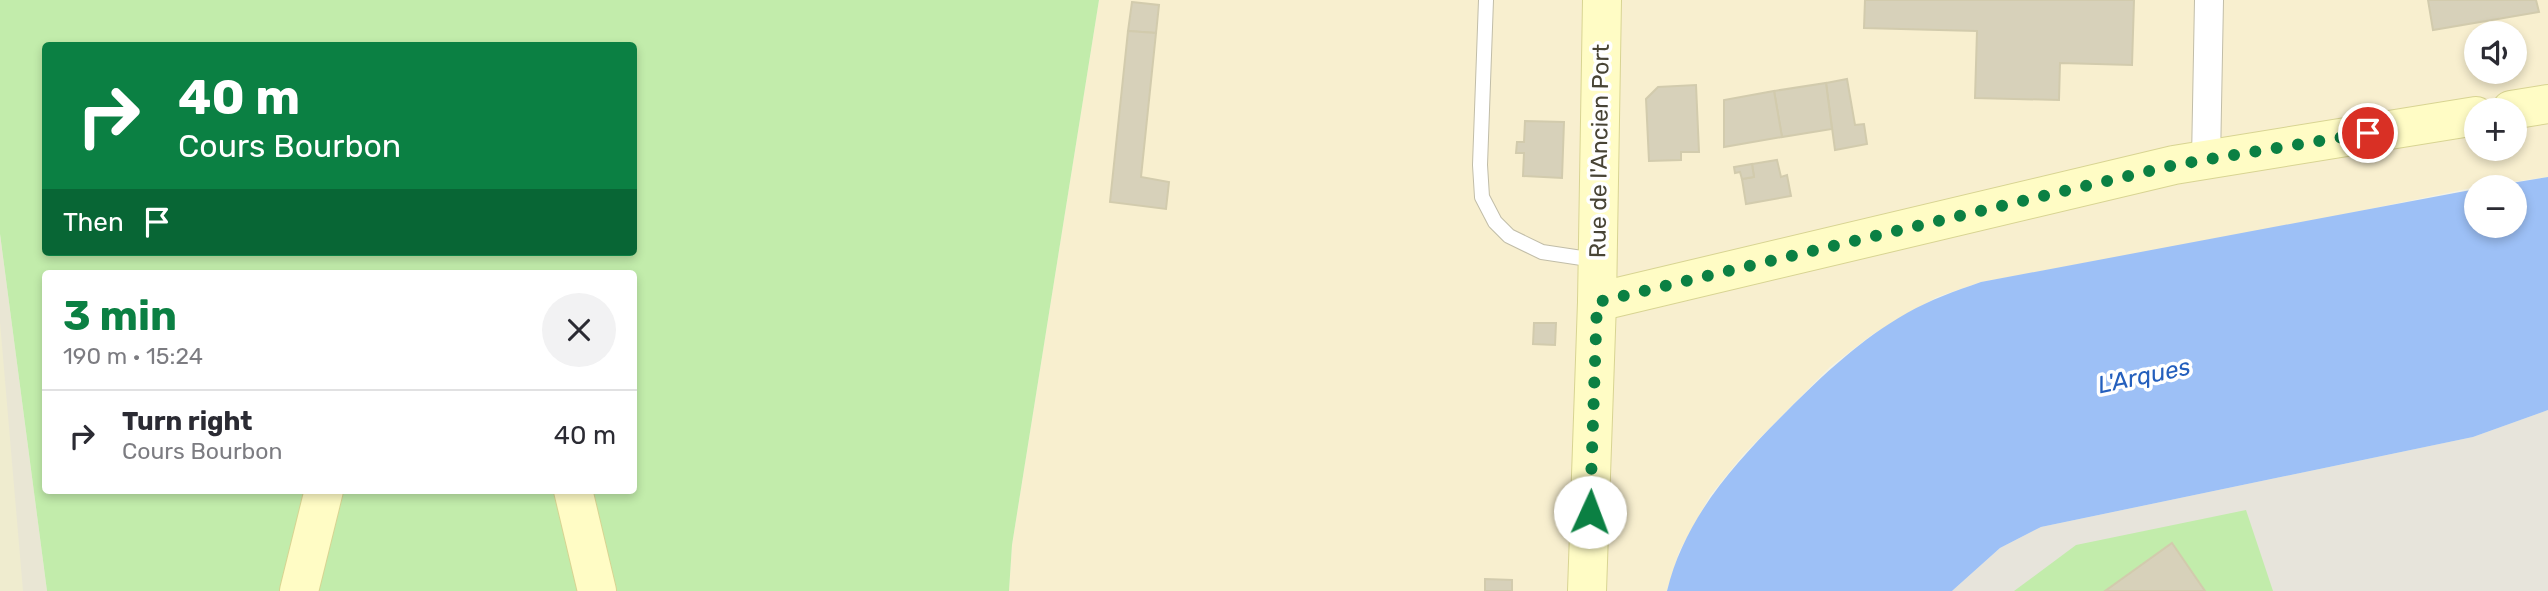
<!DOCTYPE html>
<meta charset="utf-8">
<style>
:root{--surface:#fff;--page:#f2f2f3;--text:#2b2b33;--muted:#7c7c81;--line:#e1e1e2;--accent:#0b8043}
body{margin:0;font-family:Rubik,sans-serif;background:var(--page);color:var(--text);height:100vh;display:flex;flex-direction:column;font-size:26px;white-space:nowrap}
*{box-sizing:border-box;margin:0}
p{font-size:23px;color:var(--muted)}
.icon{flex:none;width:38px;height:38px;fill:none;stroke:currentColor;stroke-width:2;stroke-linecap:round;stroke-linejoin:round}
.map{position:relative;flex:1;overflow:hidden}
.details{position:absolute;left:42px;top:270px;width:595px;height:224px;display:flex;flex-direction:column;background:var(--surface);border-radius:7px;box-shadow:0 4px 10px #0003}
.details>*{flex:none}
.banner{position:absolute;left:42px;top:42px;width:595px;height:214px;border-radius:7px;box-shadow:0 4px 10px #0003;background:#0b8043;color:#fff;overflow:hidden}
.tools{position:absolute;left:2464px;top:21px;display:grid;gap:14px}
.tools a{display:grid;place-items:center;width:63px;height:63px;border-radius:50%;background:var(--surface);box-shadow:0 4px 10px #0003;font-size:35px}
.pin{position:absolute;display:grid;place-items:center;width:60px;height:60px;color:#fff;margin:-30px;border:4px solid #fff;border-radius:50%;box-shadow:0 2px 7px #0007}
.me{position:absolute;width:77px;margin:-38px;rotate:2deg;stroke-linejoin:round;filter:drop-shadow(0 0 5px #0008)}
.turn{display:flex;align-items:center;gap:24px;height:147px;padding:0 21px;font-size:32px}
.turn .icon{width:91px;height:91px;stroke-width:2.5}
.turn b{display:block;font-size:49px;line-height:60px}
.then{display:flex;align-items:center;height:66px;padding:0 21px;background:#0003;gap:14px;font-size:26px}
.round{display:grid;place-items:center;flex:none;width:74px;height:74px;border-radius:37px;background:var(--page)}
.summary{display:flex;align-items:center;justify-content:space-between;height:119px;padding:0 21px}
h1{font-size:42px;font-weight:700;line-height:52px;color:var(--accent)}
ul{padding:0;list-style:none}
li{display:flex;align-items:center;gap:21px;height:91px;padding:0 21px;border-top:2px solid var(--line)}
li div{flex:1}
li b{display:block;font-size:26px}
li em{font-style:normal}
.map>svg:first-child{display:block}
.residential{fill:#e9e6d4}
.commercial{fill:#f8efcf;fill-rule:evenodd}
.industrial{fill:#e7e4db}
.education{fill:#efeccf}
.green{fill:#c2ecab;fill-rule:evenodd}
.water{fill:#9dc0f6}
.building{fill:#d7d1ba;stroke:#d2cbad;stroke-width:2}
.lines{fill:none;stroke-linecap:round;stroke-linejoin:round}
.lane-casing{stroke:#c1bda8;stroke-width:16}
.street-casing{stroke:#c1bda8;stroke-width:30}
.secondary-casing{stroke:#d8d492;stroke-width:40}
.lane{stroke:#fff;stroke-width:14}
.street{stroke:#fff;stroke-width:28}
.secondary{stroke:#fffcc5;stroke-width:38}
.route{stroke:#0b8043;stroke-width:12;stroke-dasharray:0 21.6}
.labels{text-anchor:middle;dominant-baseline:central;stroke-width:7;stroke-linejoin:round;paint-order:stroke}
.street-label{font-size:23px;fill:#484435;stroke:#fff}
.water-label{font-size:24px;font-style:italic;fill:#245fbd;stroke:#fff}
</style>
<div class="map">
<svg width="2548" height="591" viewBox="0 0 2548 591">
<rect width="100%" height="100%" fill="#f4f3e6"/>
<!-- residential -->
<polygon class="residential" points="0,234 47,591 0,591"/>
<!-- commercial -->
<path class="commercial" d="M1099,0h1449v177l-72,10 -203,42 -292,53 -44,15 -64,37 -43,33 -87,88 -33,41 -31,56 -12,39h-658l3,-46zM2476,33h39v39h-39zM2476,110h39v39h-39z"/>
<!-- industrial -->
<polygon class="industrial" points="2548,410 2548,591 1952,591 2000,548 2041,527 2473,437"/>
<!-- education -->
<polygon class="education" points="0,322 23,591 0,591"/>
<!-- green -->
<g class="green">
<path d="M0,0h1099l-87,545 -3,46h-962l-47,-357zM46,46h588v206h-588zM46,273h588v217h-588z"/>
<polygon points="2246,510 2273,591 2014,591 2076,545"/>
</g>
<!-- water -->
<path class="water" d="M2548,177v233l-75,27 -432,90 -41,21 -48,43h-285c18,-74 68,-128 120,-180 37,-37 74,-72 120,-98 23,-13 48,-22 74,-31l495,-93v37h39v-39h-28z"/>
<!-- building -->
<g class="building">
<polygon points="1865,0 2134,0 2132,65 2060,63 2059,100 1975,98 1977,31 1864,28"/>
<polygon points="2428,0 2536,0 2539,12 2433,30"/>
<polygon points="1132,2 1159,5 1156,33 1128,31"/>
<polygon points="1128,31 1156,33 1141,177 1169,182 1166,209 1110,202"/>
<polygon points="1847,79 1855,125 1864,124 1867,144 1835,150 1826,83"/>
<polygon points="1826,83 1832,129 1782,137 1774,91"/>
<polygon points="1696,85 1699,152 1681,152 1681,160 1649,161 1646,99 1658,87"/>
<polygon points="1774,91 1782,137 1724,147 1724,100"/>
<polygon points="1525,121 1564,122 1562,178 1523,176 1524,153 1516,153 1517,142 1524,142"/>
<polygon points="1777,160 1781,177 1787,175 1791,196 1746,204 1742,179 1754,177 1752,164"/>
<polygon points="1752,164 1754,177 1742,179 1740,172 1735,173 1734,167"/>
<polygon points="1534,323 1556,323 1555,345 1533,344"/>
<polygon points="2172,543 2205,591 2105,591"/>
<polygon points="1485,579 1512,580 1512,591 1485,591"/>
</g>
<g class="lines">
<!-- lane casing -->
<g class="lane-casing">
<polyline id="lane" points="1486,0 1480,165 1482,197 1495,222 1509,236 1542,252 1595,260"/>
</g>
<!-- street casing -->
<g class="street-casing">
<polyline id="street" points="2206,160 2209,0"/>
</g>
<!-- secondary casing -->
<g class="secondary-casing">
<g id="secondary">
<polyline points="2511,110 2548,104"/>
<polyline points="1597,302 2174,165 2476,116"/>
<polyline points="573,490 597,591"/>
<polyline points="299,591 324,490"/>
<polyline points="1587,591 1597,302 1602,0"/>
</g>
</g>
<!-- lane -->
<use href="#lane" class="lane"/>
<!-- street -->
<use href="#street" class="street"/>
<!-- secondary -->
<use href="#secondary" class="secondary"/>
</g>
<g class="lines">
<!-- route -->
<polyline class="route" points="1590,512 1597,302 2174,165 2368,133"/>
</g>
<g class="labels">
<!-- street labels -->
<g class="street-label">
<text transform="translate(1599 151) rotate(-89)">Rue de l'Ancien Port</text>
</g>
<!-- water labels -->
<g class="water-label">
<text transform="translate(2144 376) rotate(-12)">L'Arques</text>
</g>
</g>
</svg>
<div class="tools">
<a><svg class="icon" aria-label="sound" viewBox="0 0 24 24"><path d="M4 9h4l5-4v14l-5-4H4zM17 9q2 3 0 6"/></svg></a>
<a>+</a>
<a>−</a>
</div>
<div class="pin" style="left:2368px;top:133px;background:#d93025"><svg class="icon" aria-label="arrive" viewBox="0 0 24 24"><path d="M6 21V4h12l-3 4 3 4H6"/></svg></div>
<svg class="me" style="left:1590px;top:512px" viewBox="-20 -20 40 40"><circle r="19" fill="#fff"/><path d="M0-13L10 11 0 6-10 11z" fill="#0b8043"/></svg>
<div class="banner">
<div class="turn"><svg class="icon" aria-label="right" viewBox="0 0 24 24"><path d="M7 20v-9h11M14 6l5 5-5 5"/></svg><div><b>40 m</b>Cours Bourbon</div></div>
<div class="then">Then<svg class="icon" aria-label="arrive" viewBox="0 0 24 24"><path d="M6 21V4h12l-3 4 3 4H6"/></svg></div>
</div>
<section class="details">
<div class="summary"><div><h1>3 min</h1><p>190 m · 15:24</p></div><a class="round"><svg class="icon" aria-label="close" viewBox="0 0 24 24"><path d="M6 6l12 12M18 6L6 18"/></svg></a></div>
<ul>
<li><svg class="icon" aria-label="right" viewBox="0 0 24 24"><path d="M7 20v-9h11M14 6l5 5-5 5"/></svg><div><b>Turn right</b><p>Cours Bourbon</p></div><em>40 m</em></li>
</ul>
</section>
</div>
